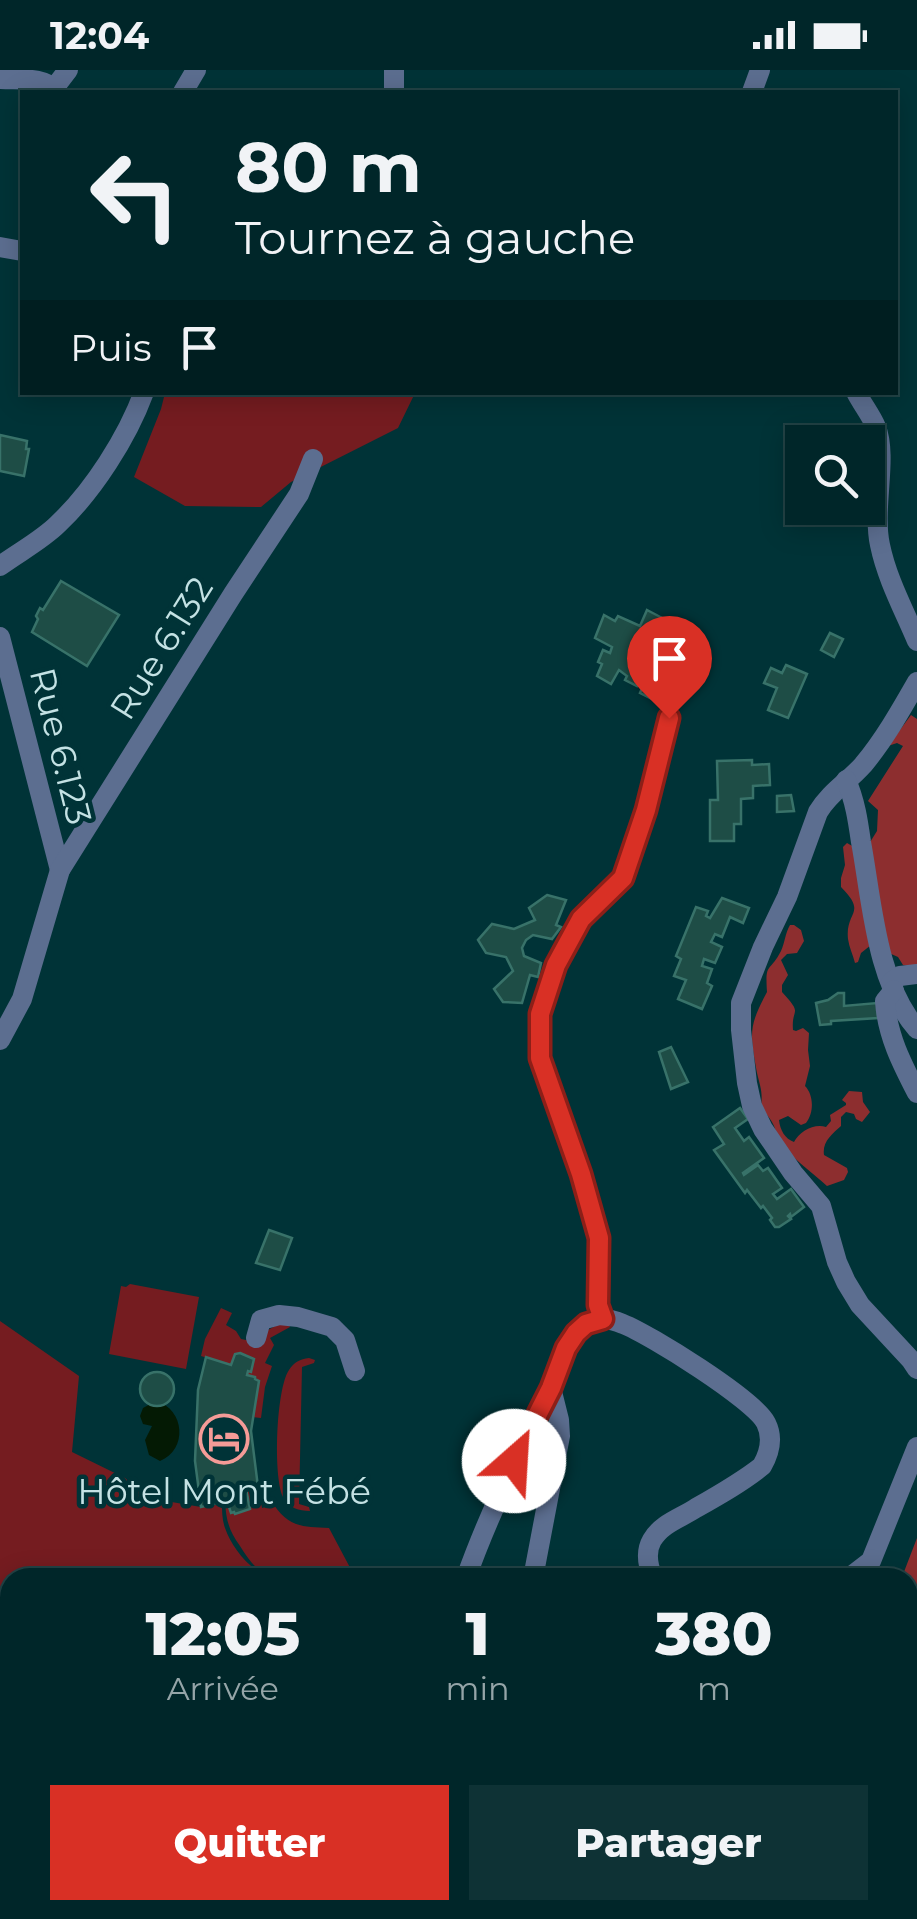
<!DOCTYPE html>
<html lang="fr">
<meta charset="utf-8">
<style>
:root{--surface:#002629;--page:#0e3235;--text:#f1f3f6;--muted:#95a5a8;--line:#224346;--accent:#d93025}
body{margin:0;font-family:Montserrat,sans-serif;background:var(--page);color:var(--text);height:100vh;display:flex;flex-direction:column;font-size:38px;white-space:nowrap}
*{box-sizing:border-box;margin:0}
p{font-size:32px;color:var(--muted)}
.icon{flex:none;width:55px;height:55px;fill:none;stroke:currentColor;stroke-width:2;stroke-linecap:round;stroke-linejoin:round}
.map{position:relative;flex:1;overflow:hidden}
.side{position:absolute;left:0px;top:1498px;width:918px;height:352px;display:flex;flex-direction:column;background:var(--surface);border-radius:30px 30px 0 0;box-shadow:0 5px 25px #0003,0 0 0 2px var(--line)}
.side>*{flex:none}
.hud{position:absolute;left:20px;top:20px;width:878px;height:305px;border-radius:0px;box-shadow:0 5px 25px #0003,0 0 0 2px var(--line);background:#002629;color:var(--text);overflow:hidden}
.fabs{position:absolute;left:785px;top:355px;display:grid;gap:20px}
.fabs a{display:grid;place-items:center;width:100px;height:100px;border-radius:0px;background:var(--surface);box-shadow:0 5px 25px #0003,0 0 0 2px var(--line);font-size:50px}
.pin{position:absolute;display:grid;place-items:center;width:85px;height:85px;color:#fff;margin:-102px -42px;border-radius:50% 50% 50% 0;rotate:-45deg;box-shadow:0 0 10px #0007}
.pin .icon{rotate:45deg}
.me{position:absolute;width:110px;margin:-55px;rotate:26deg;stroke-linejoin:round;filter:drop-shadow(0 0 8px #0008)}
.turn{display:flex;align-items:center;gap:35px;height:210px;padding:0 50px;font-size:45px}
.turn .icon{width:130px;height:130px;stroke-width:2.5}
.turn b{display:block;font-size:70px;line-height:85px}
.then{display:flex;align-items:center;height:95px;padding:0 50px;background:#0003;gap:20px;font-size:38px}
.eta{display:flex;justify-content:space-evenly;align-items:center;height:170px;text-align:center}
.eta b{font-size:60px;font-weight:800;line-height:70px}
.action{display:flex;gap:20px;margin-top:auto;padding:20px 50px}
.action a{flex:1;height:115px;border-radius:0px;background:var(--accent);color:#fff;font-size:40px;font-weight:800;line-height:115px;text-align:center}
.action a+a{background:var(--page);color:var(--text)}
.status{display:flex;justify-content:space-between;align-items:center;height:70px;padding:0 50px;background:var(--surface);direction:ltr}
.status svg{height:28px;fill:currentColor}
.map>svg:first-child{display:block}
.green{fill:#751c20}
.forest{fill:#8d2e2f}
.water{fill:#041a04}
.building{fill:#1e4d46;stroke:#387269;stroke-width:2.5}
.lines{fill:none;stroke-linecap:round;stroke-linejoin:round}
.minor{stroke:#5c6e90;stroke-width:20}
.route-casing{stroke:#8d1f18;stroke-width:25}
.route{stroke:#d93025;stroke-width:18}
.labels{text-anchor:middle;dominant-baseline:central;stroke-width:9;stroke-linejoin:round;paint-order:stroke}
.street-label{font-size:35px;fill:#c4e2e4;stroke:#003337}
.poi-label{font-size:35px;fill:#c4e2e4;stroke:#003337}
</style>
<div class="status"><b>12:04</b><svg viewBox="0 0 49 12"><path d="M0 12V9h3v3zM5 12V6h3v6zM10 12V3h3v9zM15 12V0h3v12zM26 1h20v11H26zM47 4h2v5h-2z"/></svg></div>
<div class="map">
<svg width="917" height="1849" viewBox="0 0 917 1849">
<rect width="100%" height="100%" fill="#003337"/>
<!-- green -->
<g class="green">
<polygon points="165,323 415,323 398,358 291,412 261,437 185,436 134,407 161,339"/>
<polygon points="130,1214 199,1227 186,1299 109,1284 121,1216 126,1217"/>
<polygon points="221,1238 232,1243 226,1255 236,1261 241,1269 261,1273 268,1260 286,1250 290,1257 270,1268 274,1275 265,1293 272,1296 265,1317 261,1348 253,1347 259,1311 255,1307 247,1305 248,1301 251,1301 254,1289 247,1287 246,1284 235,1284 231,1295 201,1286 205,1269"/>
<path d="M0,1251l79,55 -7,76 53,26 23,20 53,9 21,-5c0,9 0,18 3,26 7,20 26,44 46,49l-261,1v332h181l-4,9h-187z"/>
<path d="M309,1288l6,2 -1,3 -12,4 -3,137 10,3 1,4c-11,0 -21,-3 -27,-14 -10,-21 -7,-108 6,-127 5,-8 11,-11 20,-12z"/>
<path d="M246,1419h2l4,14 9,-1 1,6 12,-3c15,22 29,22 55,23l26,49c-22,0 -77,5 -95,-7 -8,-5 -15,-16 -20,-24 -11,-15 -14,-26 -15,-45h2l4,12 12,-1 7,-4z"/>
</g>
<!-- forest -->
<g class="forest">
<path d="M911,645l6,4v248l-14,-2 -5,-8 -27,-12 -10,8 -3,9 -3,1c-2,-8 -6,-16 -7,-24 -3,-28 20,-25 -7,-52v-9l4,-13 -2,-18 4,-4 7,4h13l10,-16 1,-21 -10,-9 35,-55 -6,-3 -9,3z"/>
<path d="M790,855h4l7,5 3,11 -7,12 -10,1 -6,6 7,15 -6,10v7c22,24 9,15 11,38l3,1 7,-3 6,5 -1,17 2,16 -5,20c9,9 9,27 1,37l-5,2 -13,-9 -9,4c1,10 6,19 15,22 5,-10 20,-19 32,-15l5,-6 -1,-6 16,-10v-2l-4,-3 7,-9 13,1 1,10 7,10 -8,10 -6,-3 -2,-5 -8,-2 -5,5v9c-9,8 -19,16 -17,29l23,13 1,4 -4,8 -17,6c-14,-13 -29,-23 -42,-38 -7,-7 -8,-14 -11,-22 -3,-8 -10,-13 -13,-20 2,-14 -1,-20 -4,-33 -7,-39 -9,-46 10,-81 -2,-31 2,-18 14,-41 4,-9 4,-17 9,-26z"/>
<polygon points="917,1468 917,1604 908,1600 908,1508 902,1507"/>
<polygon points="0,1651 10,1659 10,1840 49,1840 48,1849 0,1849"/>
<polygon points="917,1680 917,1849 852,1849 856,1840 908,1840 908,1704"/>
</g>
<!-- water -->
<path class="water" d="M156,1331c29,8 32,49 4,60l-11,-6 -4,-15 7,-14 -9,-2 -3,-8 3,-8z"/>
<!-- building -->
<g class="building">
<polygon points="0,365 27,371 26,379 29,379 24,406 0,401"/>
<polygon points="61,511 119,545 87,596 32,562 38,549 36,546 40,538 43,540"/>
<polygon points="647,540 666,550 660,567 666,570 660,579 678,589 671,602 663,600 661,604 667,608 656,631 640,623 647,607 643,605 637,616 625,610 627,606 619,600 611,614 597,606 602,594 598,592 603,580 610,583 612,577 595,568 604,545 615,551 618,546 640,556"/>
<polygon points="830,563 843,569 834,587 821,580"/>
<polygon points="786,595 807,604 788,648 768,640 777,618 764,613 771,598 782,603"/>
<polygon points="752,690 752,695 769,694 770,715 753,716 753,728 741,729 741,754 734,754 734,771 710,771 710,730 718,730 717,691"/>
<polygon points="791,725 794,741 777,742 777,726"/>
<polygon points="547,825 566,830 556,855 561,857 552,869 533,865 526,870 522,878 524,886 541,893 538,907 530,905 522,933 503,932 494,919 513,901 506,887 486,883 478,870 492,854 514,859 535,850 529,838"/>
<polygon points="722,828 749,838 743,853 730,847 722,867 715,864 711,872 722,877 715,893 704,889 702,896 712,899 707,913 712,916 702,939 678,929 686,910 674,906 681,889 676,886 696,837 708,841 706,846 710,848"/>
<polygon points="838,923 844,923 844,936 877,933 878,948 831,951 831,954 820,955 816,933 828,930"/>
<polygon points="671,977 688,1012 671,1019 659,982"/>
<polygon points="740,1038 748,1049 735,1058 744,1071 749,1067 764,1088 743,1103 744,1105 758,1095 763,1101 768,1098 782,1118 773,1124 777,1129 791,1119 804,1137 791,1147 790,1144 788,1146 791,1149 779,1157 775,1157 770,1150 772,1148 763,1136 761,1138 747,1120 745,1123 714,1080 724,1074 713,1057"/>
<polygon points="269,1160 292,1168 280,1200 256,1193"/>
<polygon points="240,1283 254,1289 251,1302 248,1301 247,1305 255,1307 255,1309 259,1311 251,1361 258,1417 246,1419 250,1439 235,1444 234,1442 231,1443 227,1431 201,1437 195,1391 198,1320 206,1287 231,1295 235,1284"/>
<circle cx="157" cy="1319" r="17"/>
<polygon points="668,1840 717,1840 708,1849 659,1849"/>
</g>
<g class="lines">
<!-- minor -->
<g class="minor">
<polyline points="394,0 394,22"/>
<path d="M0,9c21,1 44,-3 58,13"/>
<polyline points="55,17 68,0"/>
<polyline points="183,22 196,0"/>
<polyline points="752,22 760,0"/>
<polyline points="0,177 22,181"/>
<path d="M856,322c6,12 15,23 20,35 12,31 -4,81 4,118 7,34 24,65 37,96"/>
<path d="M0,496c19,-14 42,-26 58,-42 35,-33 69,-86 86,-132"/>
<polyline points="0,567 60,800"/>
<path d="M917,612c-16,28 -33,58 -54,83 -15,17 -33,27 -45,47l-31,85 -24,50 -22,56v27l6,53 5,23 11,23 30,44 28,33 16,56 9,20 14,23 51,55 6,9"/>
<path d="M846,710c9,20 12,41 15,62 11,59 15,140 56,187"/>
<polyline points="891,912 900,906 917,904"/>
<path d="M894,920l-9,11c2,34 17,63 32,92"/>
<polyline points="0,970 22,929 60,800 233,524 299,424 313,389"/>
<polyline points="603,1249 598,1235 599,1168 581,1104 541,987 541,943 556,895 581,849 623,807 647,740 669,648"/>
<polyline points="256,1268 261,1250 279,1245 298,1247 332,1257 345,1270 355,1301"/>
<path d="M466,1508c23,-65 54,-126 84,-188 10,-22 15,-51 36,-66 11,-7 25,-5 37,0 26,10 132,76 143,99 7,14 4,29 -4,43 -20,16 -43,29 -66,42 -15,10 -34,15 -44,32 -7,12 -4,26 1,38"/>
<polyline points="533,1508 560,1366 559,1350 551,1318"/>
<polyline points="849,1508 871,1491 917,1377"/>
<polyline points="0,1637 10,1646"/>
<polyline points="127,1840 130,1849"/>
<polyline points="58,1849 59,1840"/>
<polyline points="207,1849 209,1840"/>
<polyline points="476,1849 478,1840"/>
</g>
</g>
<g class="lines">
<!-- route casing -->
<g class="route-casing">
<polyline id="route" points="514,1391 551,1318 566,1278 576,1263 586,1254 603,1249 598,1235 599,1168 581,1104 540,988 540,944 556,895 581,849 623,808 646,740 669,648"/>
</g>
<!-- route -->
<use href="#route" class="route"/>
</g>
<!-- icons -->
<defs>
<g id="hotel-ring" transform="scale(2.5)"><circle r="9.5" fill="#003337" stroke="#f59b97" stroke-width="1.5"/><path d="M-6-4.5h1.5V1H6V5H4.5V3h-9V5H-6ZM-4 0a1.8 1.8 0 1 1 3.6 0ZM.5 0V-2.5h3Q6-2.5 6 0Z" fill="#f59b97"/></g>
</defs>
<g fill-rule="evenodd">
<use href="#hotel-ring" x="224" y="1369"/>
</g>
<g class="labels">
<!-- street labels -->
<g class="street-label">
<text transform="translate(161 578) rotate(-58)">Rue 6.132</text>
<text transform="translate(61 676) rotate(76)">Rue 6.123</text>
</g>
<!-- poi labels -->
<g class="poi-label">
<text x="224" y="1421">Hôtel Mont Fébé</text>
</g>
</g>
</svg>
<div class="fabs">
<a><svg class="icon" aria-label="search" viewBox="0 0 24 24"><circle cx="10" cy="10" r="6"/><path d="M15 15l6 6"/></svg></a>
</div>
<div class="pin" style="left:669px;top:648px;background:#d93025"><svg class="icon" aria-label="arrive" viewBox="0 0 24 24"><path d="M6 21V4h12l-3 4 3 4H6"/></svg></div>
<svg class="me" style="left:514px;top:1391px" viewBox="-20 -20 40 40"><circle r="19" fill="#fff"/><path d="M0-13L10 11 0 6-10 11z" fill="#d93025"/></svg>
<div class="hud">
<div class="turn"><svg class="icon" aria-label="left" viewBox="0 0 24 24"><path d="M17 20v-9H6M10 6l-5 5 5 5"/></svg><div><b>80 m</b>Tournez à gauche</div></div>
<div class="then">Puis<svg class="icon" aria-label="arrive" viewBox="0 0 24 24"><path d="M6 21V4h12l-3 4 3 4H6"/></svg></div>
</div>
<section class="side">
<div class="eta">
<div><b>12:05</b><p>Arrivée</p></div>
<div><b>1</b><p>min</p></div>
<div><b>380</b><p>m</p></div>
</div>
<div class="action"><a>Quitter</a><a>Partager</a></div>
</section>
</div>
